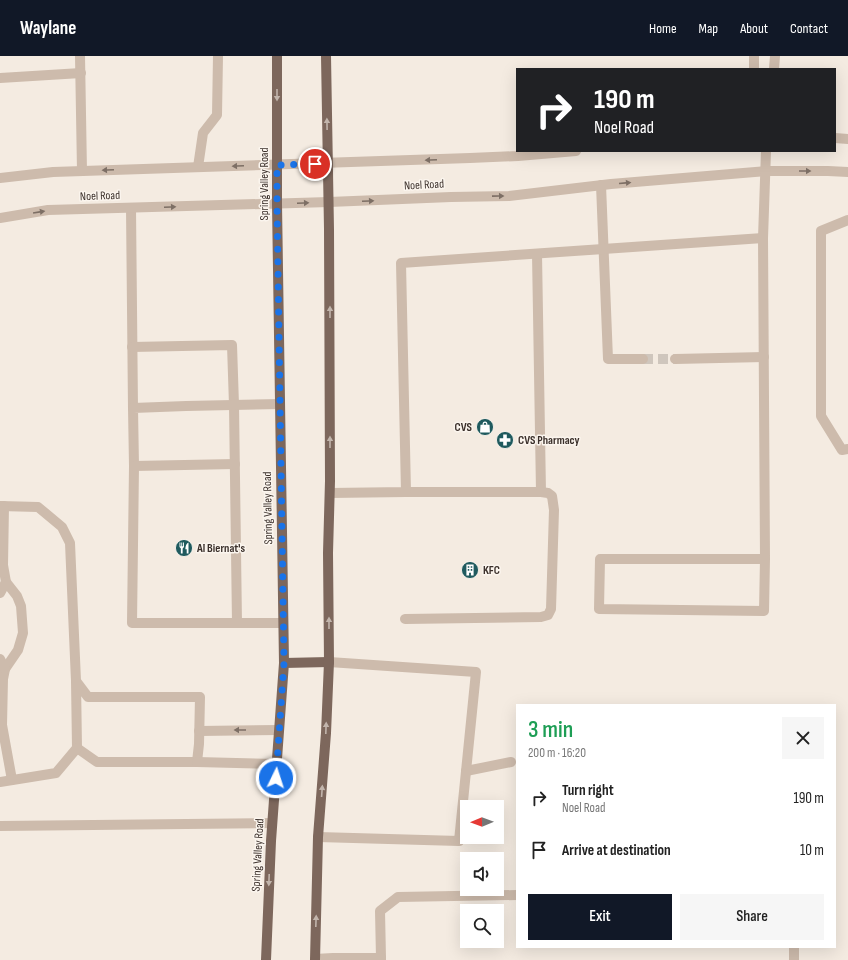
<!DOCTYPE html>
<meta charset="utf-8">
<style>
:root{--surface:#fff;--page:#f6f6f6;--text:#222;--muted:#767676;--accent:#111827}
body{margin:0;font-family:"Sofia Sans Condensed",sans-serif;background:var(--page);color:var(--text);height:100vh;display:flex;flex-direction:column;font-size:15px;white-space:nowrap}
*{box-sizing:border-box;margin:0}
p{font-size:13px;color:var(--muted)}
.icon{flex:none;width:22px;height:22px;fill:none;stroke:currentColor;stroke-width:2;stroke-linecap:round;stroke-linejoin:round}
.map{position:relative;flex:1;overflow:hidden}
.panel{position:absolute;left:516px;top:648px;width:320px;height:244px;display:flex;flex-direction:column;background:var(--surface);border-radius:0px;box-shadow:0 4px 16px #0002}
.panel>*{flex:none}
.banner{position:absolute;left:516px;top:12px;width:320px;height:84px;border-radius:0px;box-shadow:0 4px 16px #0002;background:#202124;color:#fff;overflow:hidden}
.needle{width:26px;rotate:269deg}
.fabs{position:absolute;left:460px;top:744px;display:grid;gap:8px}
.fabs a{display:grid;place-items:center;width:44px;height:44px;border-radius:0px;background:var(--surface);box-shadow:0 4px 16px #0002;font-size:20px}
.pin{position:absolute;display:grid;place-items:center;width:34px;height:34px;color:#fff;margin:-17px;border:2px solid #fff;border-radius:50%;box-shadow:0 1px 4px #0007}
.me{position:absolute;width:44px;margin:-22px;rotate:4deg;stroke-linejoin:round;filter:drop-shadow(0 0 3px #0008)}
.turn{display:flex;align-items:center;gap:14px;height:84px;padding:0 12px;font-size:18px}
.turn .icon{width:52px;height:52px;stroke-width:2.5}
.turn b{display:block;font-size:28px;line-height:34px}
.round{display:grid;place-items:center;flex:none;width:42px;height:42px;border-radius:0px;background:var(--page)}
.headline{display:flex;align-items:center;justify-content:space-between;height:68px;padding:0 12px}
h1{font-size:24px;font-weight:600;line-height:30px;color:#1e9e55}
.button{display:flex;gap:8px;margin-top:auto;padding:8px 12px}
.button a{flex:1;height:46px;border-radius:0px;background:var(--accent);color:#fff;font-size:16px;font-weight:600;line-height:46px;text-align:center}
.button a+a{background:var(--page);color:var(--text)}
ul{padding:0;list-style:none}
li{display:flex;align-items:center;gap:12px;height:52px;padding:0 12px}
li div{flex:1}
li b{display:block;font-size:15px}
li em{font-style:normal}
header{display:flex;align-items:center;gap:24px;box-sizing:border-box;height:56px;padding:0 20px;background:var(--accent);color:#fff}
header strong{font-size:19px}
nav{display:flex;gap:22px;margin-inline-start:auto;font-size:14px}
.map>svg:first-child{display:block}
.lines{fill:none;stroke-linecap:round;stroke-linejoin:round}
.minor-tunnel{stroke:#cfc6bd;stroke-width:10;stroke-dasharray:10 5;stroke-linecap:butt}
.minor{stroke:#cdbbac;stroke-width:10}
.major{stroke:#7d675c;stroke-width:10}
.oneway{fill:#c2b5ac}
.oneway2{fill:#7d6f65}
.route{stroke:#1a73e8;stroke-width:7;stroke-dasharray:0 12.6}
.labels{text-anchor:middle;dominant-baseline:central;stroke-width:3;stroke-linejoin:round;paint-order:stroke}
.street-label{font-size:12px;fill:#3b302b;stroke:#fbf5ee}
.poi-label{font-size:12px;font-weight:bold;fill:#3b302b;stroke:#fbf5ee;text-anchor:start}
</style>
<header>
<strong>Waylane</strong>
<nav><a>Home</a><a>Map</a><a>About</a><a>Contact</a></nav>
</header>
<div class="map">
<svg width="848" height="904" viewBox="0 0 848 904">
<rect width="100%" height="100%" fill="#f4ebe1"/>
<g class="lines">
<!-- minor-tunnel -->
<polyline class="minor-tunnel" points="643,303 675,303"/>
<!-- minor -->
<g class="minor">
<polyline points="80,0 82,115"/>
<polyline points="754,13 754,0"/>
<polyline points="774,13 775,0"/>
<polyline points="0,22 81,17"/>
<polyline points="835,82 848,83"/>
<polyline points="198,111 203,77 217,59 218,0"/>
<polyline points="0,122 53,116 470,102 518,100 576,95"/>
<polyline points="601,129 608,303 643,303"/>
<polyline points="131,152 133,352"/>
<polyline points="0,162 48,154 329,146 451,141 509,140 611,128 766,115 828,115 848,116"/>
<polyline points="848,164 821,175 821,360 842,394 848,393"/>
<polyline points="132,291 232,289 234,349 237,567"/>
<polyline points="675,303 764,301"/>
<polyline points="280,348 186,350 133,352 134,410 132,567 283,567"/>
<polyline points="134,410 235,408"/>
<polyline points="406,436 541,436 537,198"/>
<polyline points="330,437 406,436 401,207 763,182"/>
<polyline points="0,450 38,451 62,471 70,487 76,625 88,641 200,641 199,688 197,706 97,706 77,692 76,625"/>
<polyline points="4,450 3,509 6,526 17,540 21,550 23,577 18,594 5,613 3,623 2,669 12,724"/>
<polyline points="765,503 764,555 599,553 600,503 765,503 763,182 766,95"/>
<polyline points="0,537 6,526"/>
<polyline points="405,563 541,561 548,559 551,553 554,454 552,440 548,437 541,436"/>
<polyline points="0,603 5,613"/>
<polyline points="199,675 279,674"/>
<polyline points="197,706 277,708"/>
<polyline points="466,715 511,706"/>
<polyline points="0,726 56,717 77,692"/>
<polyline points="0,770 272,767"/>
<polyline points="318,781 459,785 476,616 329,606"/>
<polyline points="794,891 794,904"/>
<polyline points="381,902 380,855 398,841 517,839"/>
<polyline points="315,903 333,902 381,902 381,904"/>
</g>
<!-- major -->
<g class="major">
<polyline points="284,607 329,606"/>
<polyline points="266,904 271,785 284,607 277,148 277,0"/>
<polyline points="315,904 318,781 326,677 329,606 328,497 330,425 329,173 326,0"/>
</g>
</g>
<!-- one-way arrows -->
<defs><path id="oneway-solid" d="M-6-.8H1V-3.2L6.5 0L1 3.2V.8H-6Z"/></defs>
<g class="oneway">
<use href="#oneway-solid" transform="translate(277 39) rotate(90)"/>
<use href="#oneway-solid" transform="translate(327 68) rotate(-91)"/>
<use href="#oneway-solid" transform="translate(330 256) rotate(-90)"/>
<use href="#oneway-solid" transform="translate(330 386) rotate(-90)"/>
<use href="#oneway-solid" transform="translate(329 567) rotate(-90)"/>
<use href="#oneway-solid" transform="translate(326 672) rotate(-88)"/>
<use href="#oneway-solid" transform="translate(322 735) rotate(-86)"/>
<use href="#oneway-solid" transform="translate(269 824) rotate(92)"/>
<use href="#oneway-solid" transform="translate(316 865) rotate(-88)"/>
</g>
<g class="oneway2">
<use href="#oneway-solid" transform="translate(431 104) rotate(178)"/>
<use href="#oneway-solid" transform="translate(238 110) rotate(178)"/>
<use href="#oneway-solid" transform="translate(108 114) rotate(178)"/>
<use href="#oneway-solid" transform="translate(805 115)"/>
<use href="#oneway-solid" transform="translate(625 127) rotate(-5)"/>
<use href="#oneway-solid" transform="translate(498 140) rotate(-1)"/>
<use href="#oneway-solid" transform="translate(368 145) rotate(-3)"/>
<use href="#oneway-solid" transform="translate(303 147) rotate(-2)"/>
<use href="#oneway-solid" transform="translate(170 151) rotate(-2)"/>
<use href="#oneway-solid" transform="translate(39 156) rotate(-9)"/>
<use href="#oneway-solid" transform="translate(240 674) rotate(180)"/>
</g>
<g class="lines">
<!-- route -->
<polyline class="route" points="276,722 284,607 277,148 277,109 315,108"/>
</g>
<!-- icons -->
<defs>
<g id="shop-disc" transform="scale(0.9)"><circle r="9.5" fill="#1f5a5e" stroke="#fbf5ee"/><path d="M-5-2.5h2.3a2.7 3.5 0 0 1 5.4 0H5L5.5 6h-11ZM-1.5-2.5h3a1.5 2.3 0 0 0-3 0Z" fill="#fff"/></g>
<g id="pharmacy-disc" transform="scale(0.9)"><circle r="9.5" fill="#1f5a5e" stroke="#fbf5ee"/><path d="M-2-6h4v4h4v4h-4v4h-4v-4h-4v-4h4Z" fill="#fff"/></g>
<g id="restaurant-disc" transform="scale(0.9)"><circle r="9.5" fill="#1f5a5e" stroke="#fbf5ee"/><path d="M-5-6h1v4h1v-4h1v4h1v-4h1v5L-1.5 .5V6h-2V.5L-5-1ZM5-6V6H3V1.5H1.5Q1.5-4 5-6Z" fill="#fff"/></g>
<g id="building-disc" transform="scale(0.9)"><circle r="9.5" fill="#1f5a5e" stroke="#fbf5ee"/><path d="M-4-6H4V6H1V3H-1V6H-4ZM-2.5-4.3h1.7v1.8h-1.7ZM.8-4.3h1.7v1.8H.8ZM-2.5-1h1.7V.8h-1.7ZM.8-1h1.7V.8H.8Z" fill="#fff"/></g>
</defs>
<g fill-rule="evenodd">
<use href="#shop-disc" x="485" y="371"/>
<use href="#pharmacy-disc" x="505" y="384"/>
<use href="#restaurant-disc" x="184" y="492"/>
<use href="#building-disc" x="470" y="514"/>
</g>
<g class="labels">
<!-- street labels -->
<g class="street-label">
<text transform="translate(264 128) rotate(-90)">Spring Valley Road</text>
<text transform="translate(424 129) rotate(-3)">Noel Road</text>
<text transform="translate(100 140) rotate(-2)">Noel Road</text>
<text transform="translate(268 452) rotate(-91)">Spring Valley Road</text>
<text transform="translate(258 799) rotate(-87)">Spring Valley Road</text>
</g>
<!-- poi labels -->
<g class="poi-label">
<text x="472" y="371" text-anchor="end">CVS</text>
<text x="518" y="384">CVS Pharmacy</text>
<text x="197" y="492">Al Biernat's</text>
<text x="483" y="514">KFC</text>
</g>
</g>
</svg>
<div class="fabs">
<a><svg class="needle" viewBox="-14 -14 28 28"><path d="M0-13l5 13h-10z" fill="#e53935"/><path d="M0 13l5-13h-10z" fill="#767676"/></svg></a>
<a><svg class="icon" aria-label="sound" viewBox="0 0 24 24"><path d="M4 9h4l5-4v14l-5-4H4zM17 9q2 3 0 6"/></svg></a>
<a><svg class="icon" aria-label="search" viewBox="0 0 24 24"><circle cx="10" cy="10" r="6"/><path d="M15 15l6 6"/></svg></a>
</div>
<div class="pin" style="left:315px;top:108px;background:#d93025"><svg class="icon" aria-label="arrive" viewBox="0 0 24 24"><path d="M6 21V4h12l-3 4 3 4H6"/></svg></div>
<svg class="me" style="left:276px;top:722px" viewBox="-20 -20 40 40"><circle r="17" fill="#1a73e8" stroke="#fff" stroke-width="3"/><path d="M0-11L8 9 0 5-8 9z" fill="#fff"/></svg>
<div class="banner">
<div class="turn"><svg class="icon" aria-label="right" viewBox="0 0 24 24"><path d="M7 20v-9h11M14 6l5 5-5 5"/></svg><div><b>190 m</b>Noel Road</div></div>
</div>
<section class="panel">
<div class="headline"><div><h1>3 min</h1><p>200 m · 16:20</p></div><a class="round"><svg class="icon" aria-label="close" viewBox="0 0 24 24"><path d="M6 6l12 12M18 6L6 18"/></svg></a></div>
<ul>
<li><svg class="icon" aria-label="right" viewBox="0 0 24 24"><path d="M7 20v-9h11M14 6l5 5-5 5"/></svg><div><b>Turn right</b><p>Noel Road</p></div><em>190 m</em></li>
<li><svg class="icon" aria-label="arrive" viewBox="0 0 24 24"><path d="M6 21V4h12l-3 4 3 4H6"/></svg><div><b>Arrive at destination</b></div><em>10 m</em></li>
</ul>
<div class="button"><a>Exit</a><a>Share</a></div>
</section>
</div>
